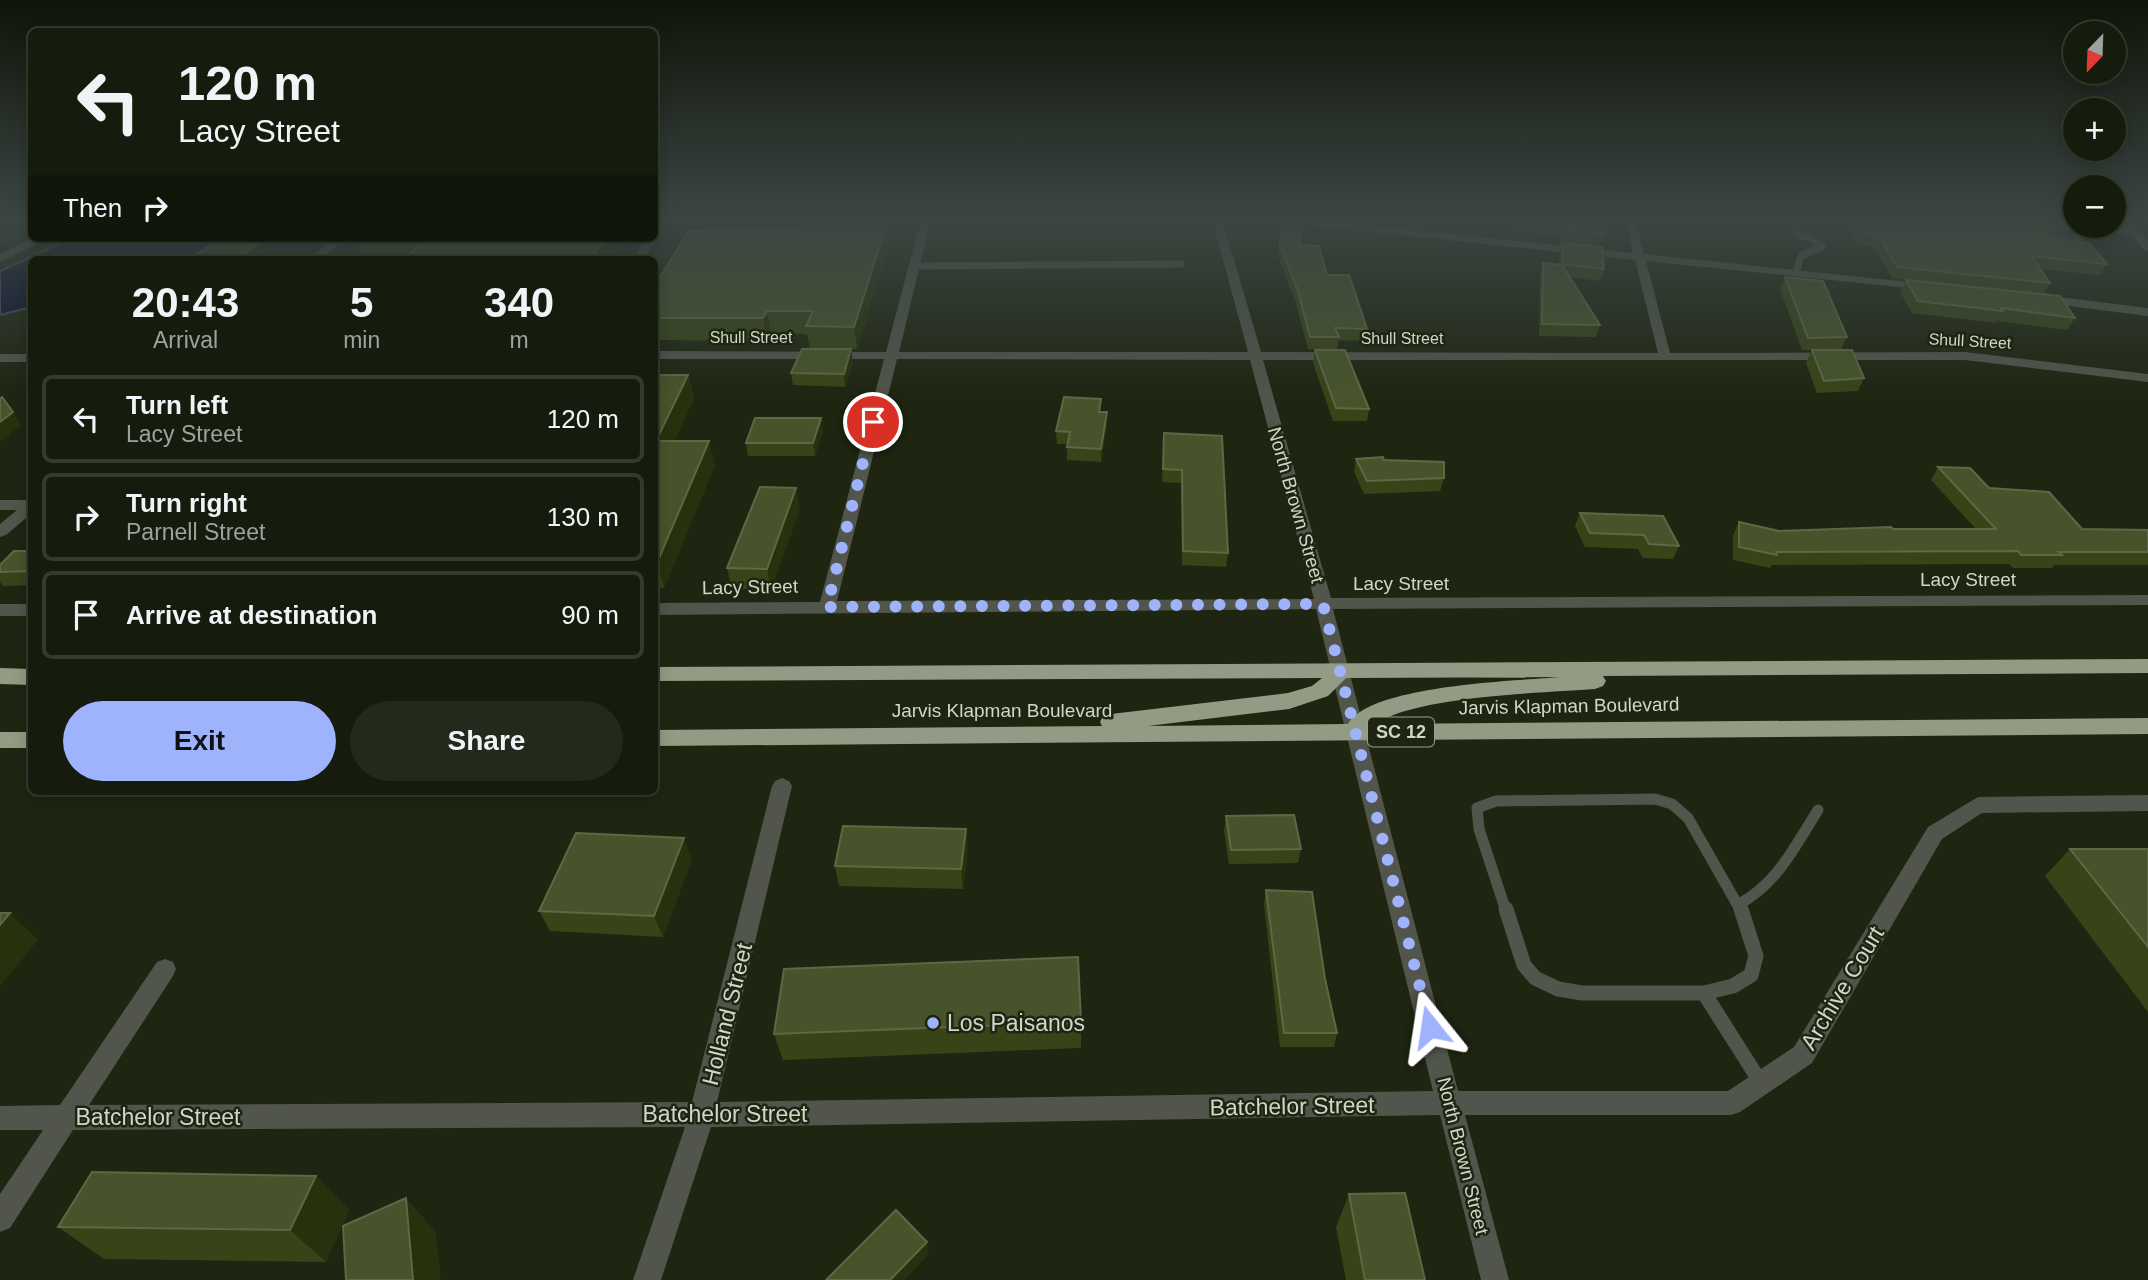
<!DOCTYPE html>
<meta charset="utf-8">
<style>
:root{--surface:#161c0d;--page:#23291b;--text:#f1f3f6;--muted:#9ea19d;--line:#353a2e;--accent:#9fb3fd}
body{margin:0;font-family:Arial,sans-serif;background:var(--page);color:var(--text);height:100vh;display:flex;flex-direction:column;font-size:26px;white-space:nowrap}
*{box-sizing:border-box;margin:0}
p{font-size:23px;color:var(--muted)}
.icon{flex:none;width:38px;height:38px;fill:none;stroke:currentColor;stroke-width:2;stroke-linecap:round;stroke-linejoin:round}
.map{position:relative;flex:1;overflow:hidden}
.details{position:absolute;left:28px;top:256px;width:630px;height:539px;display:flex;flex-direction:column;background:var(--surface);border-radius:10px;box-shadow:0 4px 18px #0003,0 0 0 2px var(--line)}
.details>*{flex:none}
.top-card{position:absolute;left:28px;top:28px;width:630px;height:214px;border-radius:10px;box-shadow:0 4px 18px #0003,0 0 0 2px var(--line);background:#161c0d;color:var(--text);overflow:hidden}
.needle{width:46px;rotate:203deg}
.fabs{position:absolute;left:2063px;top:21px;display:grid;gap:14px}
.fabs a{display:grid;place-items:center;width:63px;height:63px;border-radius:50%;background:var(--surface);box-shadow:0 4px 18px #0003,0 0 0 2px var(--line);font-size:35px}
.pin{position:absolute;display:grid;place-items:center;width:60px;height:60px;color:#fff;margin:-30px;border:4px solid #fff;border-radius:50%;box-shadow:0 2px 7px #0007}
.me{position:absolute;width:77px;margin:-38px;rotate:345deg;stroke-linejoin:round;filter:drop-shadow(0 0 5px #0008)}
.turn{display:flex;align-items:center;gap:24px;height:147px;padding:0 35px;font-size:32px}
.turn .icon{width:91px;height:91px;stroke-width:2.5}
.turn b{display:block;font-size:49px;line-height:60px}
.then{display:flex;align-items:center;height:66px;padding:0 35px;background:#0003;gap:14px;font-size:26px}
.eta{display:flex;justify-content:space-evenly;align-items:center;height:119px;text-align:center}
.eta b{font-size:42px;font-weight:800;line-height:49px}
.cta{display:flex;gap:14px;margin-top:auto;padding:14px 35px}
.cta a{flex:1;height:80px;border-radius:42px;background:var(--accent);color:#111;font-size:28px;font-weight:800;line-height:80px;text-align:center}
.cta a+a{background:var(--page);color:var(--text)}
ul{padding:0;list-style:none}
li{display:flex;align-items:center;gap:21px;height:88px;margin:0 14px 10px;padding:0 21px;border:4px solid var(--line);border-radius:10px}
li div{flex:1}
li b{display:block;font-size:26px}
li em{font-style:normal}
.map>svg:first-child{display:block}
.water{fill:#0a0e32;stroke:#464a5f;stroke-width:2}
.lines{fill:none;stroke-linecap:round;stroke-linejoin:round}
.lane-far2{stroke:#51554b;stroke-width:7}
.lane-far1{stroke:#51554b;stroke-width:11}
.lane{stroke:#51554b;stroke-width:15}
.street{fill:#51554b;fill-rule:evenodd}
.highway{fill:#929c84;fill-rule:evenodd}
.wall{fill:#374418}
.shaded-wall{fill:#26310d}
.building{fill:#47542b;stroke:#5d6844;stroke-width:2}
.route{stroke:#9fb3fd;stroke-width:12;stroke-dasharray:0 21.6}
.poi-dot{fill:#9fb3fd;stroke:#1e2511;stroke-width:2.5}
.labels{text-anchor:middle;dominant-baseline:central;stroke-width:5;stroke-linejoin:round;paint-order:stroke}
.far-street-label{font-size:16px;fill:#d1d6c9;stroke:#1e2511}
.shield{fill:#1e2511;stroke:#9ba192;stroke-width:2}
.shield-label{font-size:18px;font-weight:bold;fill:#d1d6c9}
.street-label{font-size:19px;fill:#d1d6c9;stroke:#1e2511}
.near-street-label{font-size:23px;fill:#d1d6c9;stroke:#1e2511}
.near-poi-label{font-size:23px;fill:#d1d6c9;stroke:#1e2511;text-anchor:start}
</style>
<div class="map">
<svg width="2148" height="1280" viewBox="0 0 2148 1280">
<rect width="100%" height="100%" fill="#1e2511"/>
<!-- water -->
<polygon class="water" points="72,238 254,238 199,259 32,259 31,307 0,315 0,271"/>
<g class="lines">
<!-- lane-far2 -->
<g class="lane-far2">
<polyline points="1790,219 1798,236 1808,237 1823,246 1801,256 1796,273"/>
<polyline points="2057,219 2084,247 2077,249"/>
<polyline points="2064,225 2133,232"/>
<polyline points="1413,233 1414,219"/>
<polyline points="0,258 42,238"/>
<polyline points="914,266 1181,264"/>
</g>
<!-- lane-far1 -->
<g class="lane-far1">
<path d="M1739,904c39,-21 56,-58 79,-94"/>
<polyline points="1506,911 1479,829 1477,808 1496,801 1655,799 1672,804 1688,818 1741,911"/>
</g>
<!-- lane -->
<g class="lane">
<polyline points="1506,909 1524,965 1535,978 1558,989 1582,993 1704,993 1733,986 1751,975 1756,956 1741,909"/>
<polyline points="1704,993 1761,1083"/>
</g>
<!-- street -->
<g class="street">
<polygon points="660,219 670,219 644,259 632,259 647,238 654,238 654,226"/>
<path d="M921,219h10l-32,133h349l-36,-133h10l39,133 397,1 -23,-93 -355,-38 -5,-3h34l324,34 -8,-34h10l9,35 283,30 6,3 -6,3 -281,-29 24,92 295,-1 183,22v8l-183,-22h-702l68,238 817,-3v10l-815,4 125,482h270l66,-44 134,-220 50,-30 170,-2v16l-166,2 -40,26 -130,224 -72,49 -9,3h-266l44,165h-28l-41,-165 -729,12 -50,153h-28l52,-153 -612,3 -63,98 -10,4v-38l43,-64h-43v-24l60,-1 97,-143 8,-3 8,3 3,7 -3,7 -84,129 603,-3 80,-316 3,-5 7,-3 7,3 3,5 -75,316 716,-11 -117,-482 -662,6v-12l166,-1 64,-243h-230v-8l232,1zM897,359l353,1 64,239 -477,2z"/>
<polygon points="2118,219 2129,219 2148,241 2148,251 2144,250"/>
<polygon points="334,238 345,238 323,259 310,259"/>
<polygon points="2042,295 2148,308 2148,316 2038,302 2036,299"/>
<rect x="0" y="354" width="32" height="8"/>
<polygon points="0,500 32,500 32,513 6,535 0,537 0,524 17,510 0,510"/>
<rect x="0" y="604" width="32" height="12"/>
</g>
<!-- highway -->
<g class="highway">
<path d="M2148,659v14l-545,3 3,5 -3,5 -8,3c-53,4 -180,7 -219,35l772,-6v16l-1494,12v-16l448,-4 -2,-4 3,-6 8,-2 177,-21 24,-7 10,-8 -668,3v-14zM1560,677c-44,4 -190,8 -212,47l-200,2 141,-17 39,-13 18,-18z"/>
<polygon points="0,668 32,669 32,685 0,684"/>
<rect x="0" y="732" width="32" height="16"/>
</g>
</g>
<!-- wall -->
<g class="wall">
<polygon points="1510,219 1606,219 1608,227 1603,241 1600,241 1598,247 1604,269 1600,281 1570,277 1600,325 1596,337 1539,336 1540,274 1543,263 1559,265 1559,255 1562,244 1559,243 1559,235 1509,229"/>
<polygon points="1710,219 1761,219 1758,224"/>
<polygon points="1846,219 1885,219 1886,221 1918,222 1917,219 2024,219 2034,227 2038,219 2066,219 2077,230 2070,241 2107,264 2100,275 2040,269 2050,283 2043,294 1892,278 1874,247 1856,245"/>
<polygon points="888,220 890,241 857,349 851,349 853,362 845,387 793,385 791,373 810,349 807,334 771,333 768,341 654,340 654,287 802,228"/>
<polygon points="1282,223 1327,275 1367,329 1365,341 1339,340 1337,350 1308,349 1296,303 1278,256"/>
<polygon points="355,238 626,238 612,259 411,253 361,253"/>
<polygon points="1785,277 1847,337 1841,350 1802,350 1780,289"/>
<polygon points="1906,280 2075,318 2067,330 1997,321 1996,323 1912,313 1900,292"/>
<polygon points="1315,350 1369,409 1367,421 1333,421 1313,363"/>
<polygon points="1812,350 1864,378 1858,391 1817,393 1806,363"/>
<polygon points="654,375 688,375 694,398 674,441 715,465 664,588 654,588"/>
<polygon points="1101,412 1107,412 1107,425 1101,462 1067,460 1067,444 1057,444 1056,431"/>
<polygon points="823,431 815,456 748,456 746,443"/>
<polygon points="1164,433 1228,553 1226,567 1182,565 1181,483 1162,482"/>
<polygon points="1356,459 1384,460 1444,478 1440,491 1364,494 1354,472"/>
<polygon points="1938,467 1989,488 2082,529 2148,530 2148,565 2054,565 2052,568 2013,568 2009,564 1772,565 1770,568 1733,560 1733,535 1739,522 1779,531 1976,529 1931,480"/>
<polygon points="800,508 771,590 732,589 727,568"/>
<polygon points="1580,513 1679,546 1673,559 1643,558 1638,549 1585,547 1575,526"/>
<polygon points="32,551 32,585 3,586 0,582 0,565"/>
<polygon points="1226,816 1301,849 1298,863 1229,864 1224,831"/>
<polygon points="2070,849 2148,849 2148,1012 2045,876"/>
<polygon points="968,850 963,889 839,886 835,866"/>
<polygon points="692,859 663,937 550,931 539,911"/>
<polygon points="1266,890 1325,979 1337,1033 1334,1047 1280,1047 1264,904"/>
<polygon points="1081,1022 1081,1048 783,1060 774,1034"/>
<polygon points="316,1176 349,1210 326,1262 104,1259 58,1227"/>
<polygon points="1349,1194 1425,1280 1346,1280 1336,1227"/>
</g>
<!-- shaded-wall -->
<g class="shaded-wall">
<polygon points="2,219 32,219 32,230 0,245 0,220"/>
<polygon points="888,220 890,241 857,349 854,327"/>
<polygon points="606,238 626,238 612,259 591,259"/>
<polygon points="258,244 265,259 236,259"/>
<polygon points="767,311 771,333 768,341 763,318"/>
<polygon points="851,349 853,362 845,387 844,374"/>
<polygon points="688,375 694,398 663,465 656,441"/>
<polygon points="13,412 22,425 0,442 0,422"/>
<polygon points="1107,412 1107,425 1101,462 1101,449"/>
<polygon points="821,418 823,431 815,456 813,443"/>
<polygon points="709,441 715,465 664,588 657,563"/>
<polygon points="796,488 800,508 771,590 767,569"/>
<polygon points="966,829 968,850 963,889 961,869"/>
<polygon points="684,838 692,859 663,937 654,916"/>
<polygon points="10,913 38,940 0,986 0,925"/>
<polygon points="316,1176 349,1210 326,1262 290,1230"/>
<polygon points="406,1198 436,1232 441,1280 413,1280"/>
<polygon points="927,1242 929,1254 904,1280 890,1280"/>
</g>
<!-- building -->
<g class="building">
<polygon points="806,219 858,219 888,220 854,327 806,326 813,311 767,311 763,318 654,318 654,287 689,231 802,228"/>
<polygon points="1539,219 1606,219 1608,227 1602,227 1602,234 1563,230 1563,222"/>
<polygon points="1855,219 1885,219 1886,221 1927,222 1926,219 2024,219 2050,239 2089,243 2107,264 2031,256 2050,283 1897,267 1879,236 1861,234"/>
<polygon points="2044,219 2066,219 2077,230 2054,227"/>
<polygon points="1282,223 1302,224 1300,245 1319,246 1327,275 1349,275 1367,329 1335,328 1339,337 1310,337 1298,291 1280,245"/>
<polygon points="426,238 606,238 591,259 405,259"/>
<polygon points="215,242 258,244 236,259 189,259"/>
<polygon points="1562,243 1602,247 1604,269 1563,264"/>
<polygon points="1543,263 1562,265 1600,325 1542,324"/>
<polygon points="1785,277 1823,281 1847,337 1808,338"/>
<polygon points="1906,280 2060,296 2075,318 2001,308 2003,311 1918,301"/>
<polygon points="802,349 851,349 844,374 791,373"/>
<polygon points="1315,350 1345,350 1369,409 1336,408"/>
<polygon points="1812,350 1852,350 1864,378 1824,381"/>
<polygon points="654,375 688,375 656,441 709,441 657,563 654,563"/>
<polygon points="2,397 13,412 0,422 0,399"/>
<polygon points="1064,397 1101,399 1099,412 1107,412 1101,449 1067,447 1070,432 1056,431"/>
<polygon points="755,418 821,418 813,443 746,443"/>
<polygon points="1164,433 1222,436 1228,553 1183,551 1182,470 1163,469"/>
<polygon points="1383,457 1384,460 1444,462 1444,478 1367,481 1356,459"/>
<polygon points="1938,467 1970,468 1989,488 2049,492 2082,529 2148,530 2148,552 2059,552 2062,555 2021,555 2018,551 1776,552 1777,555 1739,547 1739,522 1779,531 1891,527 1893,529 1996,529"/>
<polygon points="760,487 796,488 767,569 727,568"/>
<polygon points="1580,513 1663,516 1679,546 1649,544 1644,535 1590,533"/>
<polygon points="14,551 32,551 32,571 0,572 0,565"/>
<polygon points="1294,815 1301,849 1231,850 1226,816"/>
<polygon points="843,826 966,829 961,869 835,866"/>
<polygon points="576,833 684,838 654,916 539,911"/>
<polygon points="2070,849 2148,849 2148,947"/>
<polygon points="1266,890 1312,892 1325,979 1337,1033 1284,1033"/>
<polygon points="0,913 10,913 0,925"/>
<polygon points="1078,957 1081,1022 774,1034 784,969"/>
<polygon points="92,1172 316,1176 290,1230 58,1227"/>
<polygon points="1405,1193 1425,1280 1365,1280 1349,1194"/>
<polygon points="406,1198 413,1280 346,1280 343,1226"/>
<polygon points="896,1210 927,1242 890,1280 826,1280"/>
</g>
<!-- sky -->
<linearGradient id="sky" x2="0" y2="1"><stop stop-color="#101409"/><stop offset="0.55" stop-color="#3b4643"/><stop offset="1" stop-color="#3b4643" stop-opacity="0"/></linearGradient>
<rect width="2148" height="398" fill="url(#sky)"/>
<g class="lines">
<!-- route -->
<polyline class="route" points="873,422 827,607 1323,604 1430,1027"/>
</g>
<!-- markers -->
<circle class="poi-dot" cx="933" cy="1023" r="7"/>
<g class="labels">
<!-- far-street labels -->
<g class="far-street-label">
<text x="751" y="337">Shull Street</text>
<text x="1402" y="338">Shull Street</text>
<text transform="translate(1970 341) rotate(3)">Shull Street</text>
</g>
<!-- shield labels -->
<rect class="shield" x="1368" y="717.5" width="66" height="29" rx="5"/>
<g class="shield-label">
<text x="1401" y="732">SC 12</text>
</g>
<!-- street labels -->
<g class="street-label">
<text transform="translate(1296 505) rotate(74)">North Brown Street</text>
<text x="1968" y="579">Lacy Street</text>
<text x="1401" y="583">Lacy Street</text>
<text transform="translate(750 587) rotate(-1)">Lacy Street</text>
<text transform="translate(1569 706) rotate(-1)">Jarvis Klapman Boulevard</text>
<text x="1002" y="710">Jarvis Klapman Boulevard</text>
<text transform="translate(1463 1156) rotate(76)">North Brown Street</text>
</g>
<!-- near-street labels -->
<g class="near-street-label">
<text transform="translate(1842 988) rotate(-59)">Archive Court</text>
<text transform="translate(727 1014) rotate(-76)">Holland Street</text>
<text transform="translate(1292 1106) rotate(-1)">Batchelor Street</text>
<text x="725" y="1114">Batchelor Street</text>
<text x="158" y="1117">Batchelor Street</text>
</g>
<!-- near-poi labels -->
<g class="near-poi-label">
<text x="947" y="1023">Los Paisanos</text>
</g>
</g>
</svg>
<div class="fabs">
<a><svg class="needle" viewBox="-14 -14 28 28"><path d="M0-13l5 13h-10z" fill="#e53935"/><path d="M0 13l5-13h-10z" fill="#9ea19d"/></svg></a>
<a>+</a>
<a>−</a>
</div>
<div class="pin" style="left:873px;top:422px;background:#d93025"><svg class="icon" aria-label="arrive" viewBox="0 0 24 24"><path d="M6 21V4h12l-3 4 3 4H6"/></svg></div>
<svg class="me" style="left:1430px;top:1027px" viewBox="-20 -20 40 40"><path d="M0-17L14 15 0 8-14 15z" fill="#9fb3fd" stroke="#fff" stroke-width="4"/></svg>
<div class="top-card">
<div class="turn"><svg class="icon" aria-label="left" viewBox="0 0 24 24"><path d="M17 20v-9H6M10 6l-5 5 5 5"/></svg><div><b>120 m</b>Lacy Street</div></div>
<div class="then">Then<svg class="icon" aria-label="right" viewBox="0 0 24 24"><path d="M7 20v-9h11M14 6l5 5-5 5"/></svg></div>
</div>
<section class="details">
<div class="eta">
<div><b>20:43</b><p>Arrival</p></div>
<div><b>5</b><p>min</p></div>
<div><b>340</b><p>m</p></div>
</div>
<ul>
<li><svg class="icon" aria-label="left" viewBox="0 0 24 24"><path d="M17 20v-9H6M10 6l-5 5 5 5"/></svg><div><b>Turn left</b><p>Lacy Street</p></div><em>120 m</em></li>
<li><svg class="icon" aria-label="right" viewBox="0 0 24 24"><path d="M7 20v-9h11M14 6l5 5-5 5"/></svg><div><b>Turn right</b><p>Parnell Street</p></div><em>130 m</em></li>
<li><svg class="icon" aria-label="arrive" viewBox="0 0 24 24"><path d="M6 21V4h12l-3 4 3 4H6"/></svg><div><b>Arrive at destination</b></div><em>90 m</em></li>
</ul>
<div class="cta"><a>Exit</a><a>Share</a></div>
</section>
</div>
